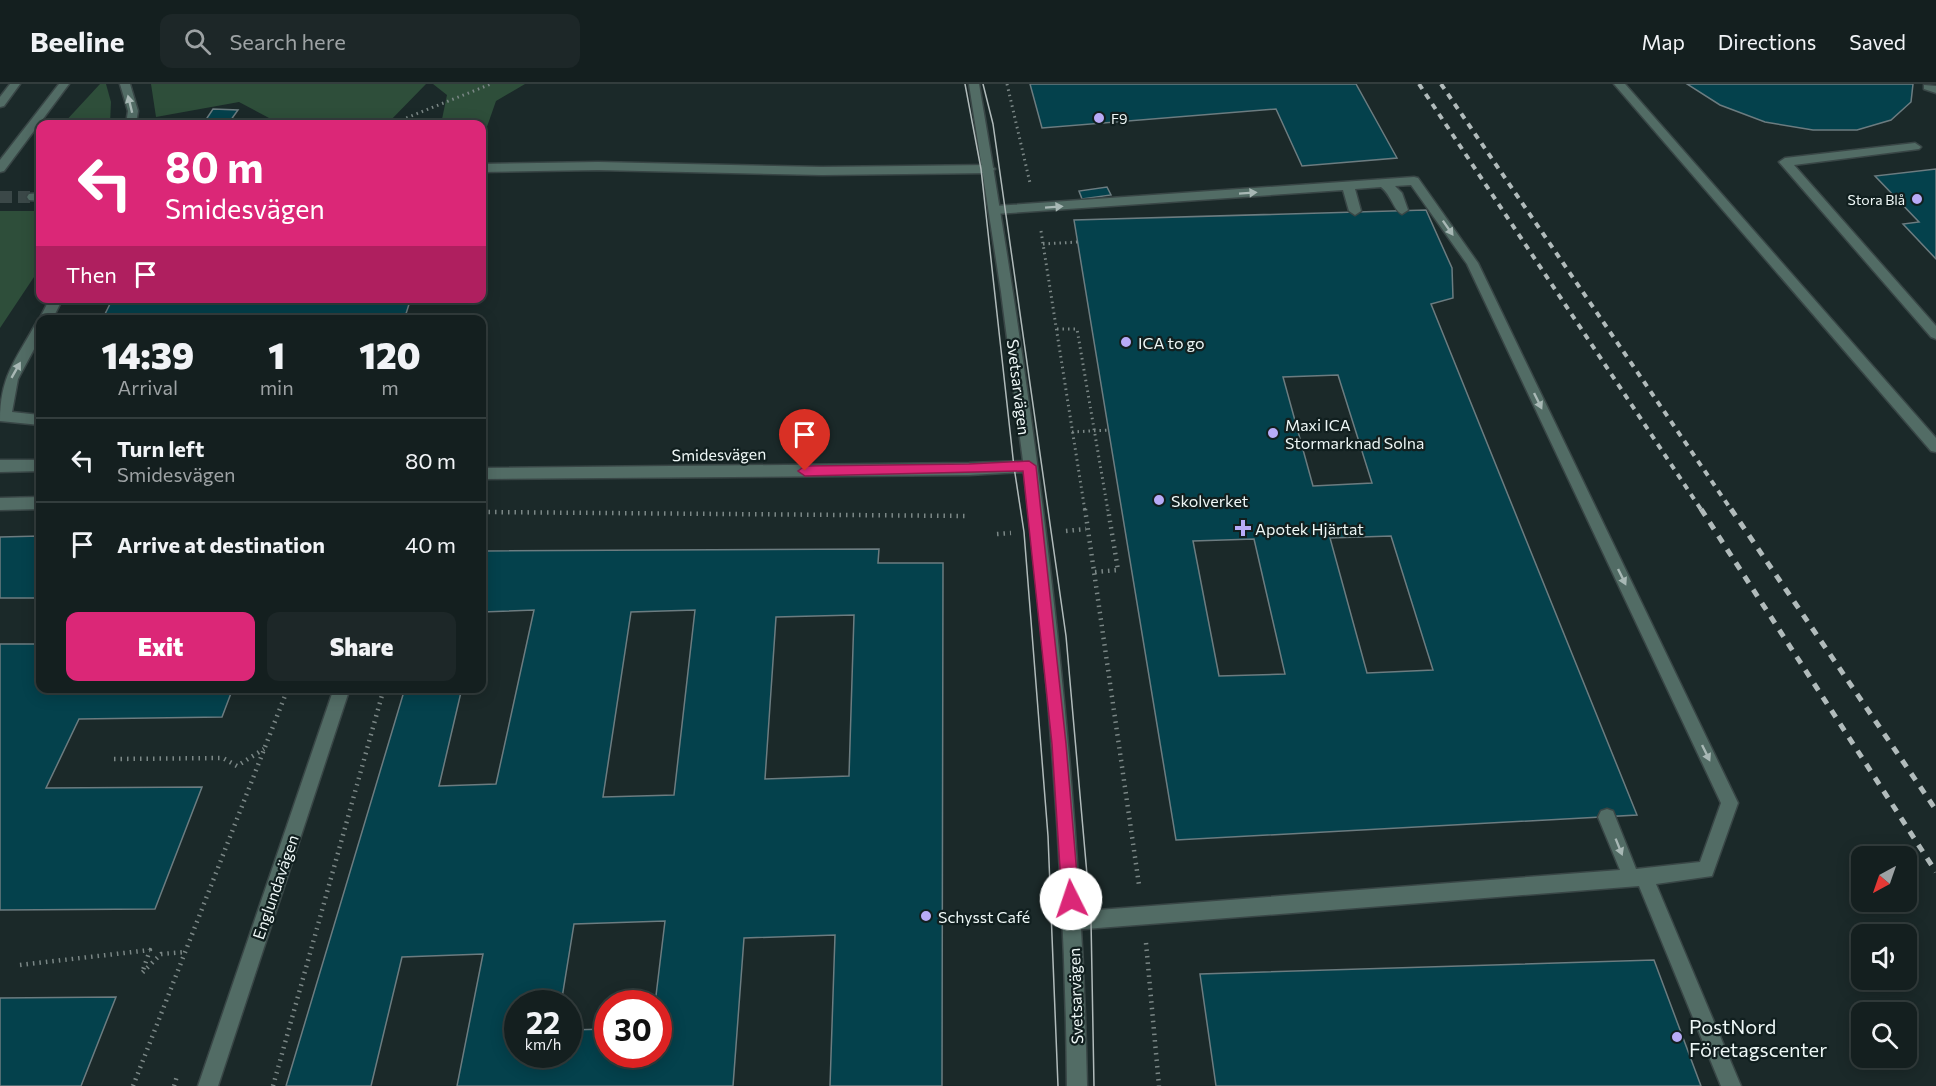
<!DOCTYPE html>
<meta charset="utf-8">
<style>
:root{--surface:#141f1f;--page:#1d2728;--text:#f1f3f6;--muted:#9da2a4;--line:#333d3d;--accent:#db2777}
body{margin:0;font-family:Commissioner,sans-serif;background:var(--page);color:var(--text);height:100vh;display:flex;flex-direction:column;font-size:22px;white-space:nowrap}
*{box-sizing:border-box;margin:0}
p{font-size:20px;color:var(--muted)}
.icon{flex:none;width:33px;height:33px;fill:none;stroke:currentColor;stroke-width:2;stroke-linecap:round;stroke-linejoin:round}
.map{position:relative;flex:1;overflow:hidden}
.panel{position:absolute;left:36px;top:231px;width:450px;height:378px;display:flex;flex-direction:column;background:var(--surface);border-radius:12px;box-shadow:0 3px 15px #0003,0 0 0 2px var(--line)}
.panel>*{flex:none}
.hud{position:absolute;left:36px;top:36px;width:450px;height:183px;border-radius:12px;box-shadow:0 3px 15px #0003,0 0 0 2px var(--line);background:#db2777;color:#fff;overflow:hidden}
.needle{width:39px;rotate:220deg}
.buttons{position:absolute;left:1851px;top:762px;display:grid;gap:12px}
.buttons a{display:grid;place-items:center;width:66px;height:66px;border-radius:12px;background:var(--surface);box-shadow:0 3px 15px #0003,0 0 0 2px var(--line);font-size:30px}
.speed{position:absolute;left:504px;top:906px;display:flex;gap:12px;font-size:30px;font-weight:700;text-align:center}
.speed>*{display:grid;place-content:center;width:78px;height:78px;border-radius:50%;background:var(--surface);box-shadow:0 3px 15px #0003,0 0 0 2px var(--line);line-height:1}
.speed small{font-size:15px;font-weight:400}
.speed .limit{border:9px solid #d22;background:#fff;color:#111}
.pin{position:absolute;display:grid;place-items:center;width:51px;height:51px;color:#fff;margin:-62px -26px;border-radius:50% 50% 50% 0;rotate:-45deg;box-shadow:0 0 6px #0007}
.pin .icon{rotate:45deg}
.me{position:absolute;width:66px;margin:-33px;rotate:356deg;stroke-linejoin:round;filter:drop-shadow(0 0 4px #0008)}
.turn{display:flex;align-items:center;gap:21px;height:126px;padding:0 30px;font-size:27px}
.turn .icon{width:78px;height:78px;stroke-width:2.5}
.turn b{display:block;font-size:42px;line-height:51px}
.then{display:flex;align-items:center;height:57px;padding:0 30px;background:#0003;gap:12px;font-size:22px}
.eta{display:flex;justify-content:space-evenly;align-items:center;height:102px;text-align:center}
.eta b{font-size:36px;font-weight:800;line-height:42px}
.cta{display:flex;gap:12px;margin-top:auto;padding:12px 30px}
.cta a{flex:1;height:69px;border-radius:12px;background:var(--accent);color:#fff;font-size:24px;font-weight:800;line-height:69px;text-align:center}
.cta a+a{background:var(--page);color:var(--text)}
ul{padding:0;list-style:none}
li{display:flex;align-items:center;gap:18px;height:84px;padding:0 30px;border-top:2px solid var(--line)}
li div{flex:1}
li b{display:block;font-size:22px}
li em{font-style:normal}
header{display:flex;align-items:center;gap:36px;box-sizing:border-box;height:84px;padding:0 30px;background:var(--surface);border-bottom:2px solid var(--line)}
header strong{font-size:28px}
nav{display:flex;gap:33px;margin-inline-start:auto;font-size:21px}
.search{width:420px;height:54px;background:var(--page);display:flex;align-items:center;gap:15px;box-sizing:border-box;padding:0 21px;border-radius:12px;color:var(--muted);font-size:22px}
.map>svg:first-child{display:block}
.green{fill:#2e4e3a}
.building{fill:#04414c;stroke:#6c7c80;stroke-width:1.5;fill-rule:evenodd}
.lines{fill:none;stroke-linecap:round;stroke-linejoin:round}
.minor-tunnel{stroke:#3b4848;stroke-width:12;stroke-dasharray:12 6;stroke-linecap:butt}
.service-casing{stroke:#394646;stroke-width:3}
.minor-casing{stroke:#394646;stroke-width:3}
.tertiary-casing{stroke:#394646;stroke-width:3}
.path-far1{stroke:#7b8786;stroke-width:3;stroke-dasharray:1.5 4;stroke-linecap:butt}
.path{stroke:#7b8786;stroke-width:4.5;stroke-dasharray:1.5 5;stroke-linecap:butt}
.service{fill:#526c65;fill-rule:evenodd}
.minor{fill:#526c65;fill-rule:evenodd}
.tertiary{fill:#526c65;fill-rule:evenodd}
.tram{stroke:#b1bbbb;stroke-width:1.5}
.rail-far1{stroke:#b1bbbb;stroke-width:4;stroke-dasharray:6 6;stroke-linecap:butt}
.rail{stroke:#b1bbbb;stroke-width:5;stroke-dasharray:8 8;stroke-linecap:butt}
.oneway{fill:#a8b8b5}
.route{fill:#db2777;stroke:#8e194d;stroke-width:1.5}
.poi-dot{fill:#b8abf7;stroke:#111f1f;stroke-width:2}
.labels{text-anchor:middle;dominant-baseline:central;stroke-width:4.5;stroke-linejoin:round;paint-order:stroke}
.far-poi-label{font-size:14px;fill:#eef7f6;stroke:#111f1f;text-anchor:start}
.poi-label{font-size:16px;fill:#eef7f6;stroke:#111f1f;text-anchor:start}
.street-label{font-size:16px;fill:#eef7f6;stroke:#111f1f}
.near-poi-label{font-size:20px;fill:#eef7f6;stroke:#111f1f;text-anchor:start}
</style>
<header>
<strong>Beeline</strong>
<div class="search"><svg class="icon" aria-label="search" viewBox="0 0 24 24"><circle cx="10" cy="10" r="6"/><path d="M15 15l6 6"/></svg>Search here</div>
<nav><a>Map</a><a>Directions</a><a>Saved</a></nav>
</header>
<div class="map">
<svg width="1936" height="1002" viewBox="0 0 1936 1002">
<rect width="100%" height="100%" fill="#1b2929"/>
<!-- green -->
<g class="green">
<polygon points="100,0 106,0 111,18 110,40 63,40"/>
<polygon points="151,0 426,0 387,40 273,40 269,34 239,18 156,33"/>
<polygon points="433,0 525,0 496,17 482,57 482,40 441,40 447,11"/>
<polygon points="0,127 40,127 40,184 0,244"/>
</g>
<!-- building -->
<g class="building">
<polygon points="1030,0 1356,0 1397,74 1302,82 1276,25 1042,44"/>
<polygon points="1687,0 1913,0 1911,18 1891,36 1857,46 1813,46 1765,38 1720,21"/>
<polygon points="213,25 238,26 228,40 203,40"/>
<polygon points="1936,85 1936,175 1903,140 1919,138 1875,92"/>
<polygon points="1107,103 1111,111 1082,115 1079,107"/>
<path d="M1426,126l26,58 1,30 -22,6 206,511 -461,25 -102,-620zM1338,291l34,108 -59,3 -30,-109zM1391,452l42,134 -66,3 -37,-135zM1254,455l31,135 -66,2 -26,-135z"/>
<polygon points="113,214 411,214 404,236 102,236"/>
<polygon points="40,452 40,514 0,514 0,453"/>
<path d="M879,465l-1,14h65l-1,523h-112l5,-151 -91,3 -11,148h-276l26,-132 -81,3 -31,129h-85l119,-398h57l-23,98 57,-2 38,-174 -52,2v-61zM695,526l-21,185 -71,2 28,-185zM854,531l-5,161 -84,3 11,-162zM665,837l-10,83h3v50h-50v-25l-40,1v24h-50v-50h43l13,-80z"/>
<polygon points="0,560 40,560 40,604 233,604 222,633 79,635 46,704 202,703 155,825 0,826"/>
<polygon points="1654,876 1701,1002 1216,1002 1200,890"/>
<polygon points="116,913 81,1002 0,1002 0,914"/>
</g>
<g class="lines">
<!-- minor-tunnel -->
<polyline class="minor-tunnel" points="0,113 33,113"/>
<!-- service casing -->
<g class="service-casing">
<g id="service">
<polygon points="120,0 130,0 138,27 136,40 126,40 128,27"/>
<polygon points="1614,0 1625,0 1936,354 1936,368 1931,367"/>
<polygon points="1915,59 1921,63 1919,65 1794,81 1936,242 1936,255 1931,253 1779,78 1785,74"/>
<polygon points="598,78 822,83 989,81 995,85 989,89 822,91 598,86 482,88 482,80"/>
<path d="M1414,93l4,1 60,85 260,540 -26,73 -56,8 85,202h-20l-82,-200 -567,44 -6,-3 -3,-6 3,-6 6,-3 548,-42 -22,-53 3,-6 6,-2 6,2 23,58 64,-7 21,-59 -254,-539 -56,-79 -16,1 7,7 6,17 -6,4c-8,-3 -10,-18 -21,-27l-26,2 6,22 -6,4 -6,-4 -6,-21 -348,24 -6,-4 6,-4z"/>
<polygon points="50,214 63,214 52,236 40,236 40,239 39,236"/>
<path d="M40,239v15l-22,41 -6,33 28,3v10l-40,-4c0,-44 15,-60 35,-96z"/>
<polygon points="40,413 40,425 0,426 0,414"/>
</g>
</g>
<!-- minor casing -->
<g class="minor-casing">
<g id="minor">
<path d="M969,0h10c57,331 101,666 108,1002h-20c-2,-205 -18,-410 -43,-614l-55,3 -487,4v-11l487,-5 54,-2 -22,-169z"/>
<polygon points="1924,1 1936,2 1936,9 1924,5"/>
<polygon points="40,109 40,117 29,116 27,113 29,110"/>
<polygon points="0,376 40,376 40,387 0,388"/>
<polygon points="334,604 350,604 218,1002 198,1002"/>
</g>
</g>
<!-- tertiary casing -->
<g class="tertiary-casing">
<g id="tertiary">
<polygon points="10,0 20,0 4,22 0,23 0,13"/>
<polygon points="59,0 69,0 4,87 0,88 0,76"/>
</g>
</g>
<!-- path-far1 -->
<g class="path-far1">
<polyline points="1007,0 1030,99"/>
<polyline points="391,40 491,0"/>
<polyline points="1041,147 1085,427"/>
<polyline points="1043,160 1078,158"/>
<polyline points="1057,245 1077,245 1108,427"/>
<polyline points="1072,348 1109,346"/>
</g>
<!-- path -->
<g class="path">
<polyline points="1085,425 1139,801"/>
<polyline points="482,428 969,432"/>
<polyline points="1066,447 1086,445"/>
<polyline points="997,450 1011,449"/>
<polyline points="1095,488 1118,486 1108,425"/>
<polyline points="114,675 223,674 237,682 264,665"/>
<polyline points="1146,859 1159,1002"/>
<polyline points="20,881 150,866 142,889 161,870 186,868"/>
<polyline points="133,1002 288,604"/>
<polyline points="174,1002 177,992"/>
<polyline points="273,1002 384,604"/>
</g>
<!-- service -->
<use href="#service" class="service"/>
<!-- minor -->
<use href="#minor" class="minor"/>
<!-- tertiary -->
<use href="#tertiary" class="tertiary"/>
<!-- tram -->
<g class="tram">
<polyline points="965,0 981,85 1014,383 1024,448 1048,752 1058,1002"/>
<polyline points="983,0 993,40 1066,552 1091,836 1094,1002"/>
</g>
<!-- rail-far1 -->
<g class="rail-far1">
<polyline points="1419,0 1702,427"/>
<polyline points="1441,0 1732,427"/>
</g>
<!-- rail -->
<g class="rail">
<polyline points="1701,425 1936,788"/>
<polyline points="1731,425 1936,726"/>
</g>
</g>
<!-- one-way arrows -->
<defs><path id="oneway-solid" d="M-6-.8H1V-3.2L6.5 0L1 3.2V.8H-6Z" transform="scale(1.5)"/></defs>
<g class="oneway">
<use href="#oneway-solid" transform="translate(130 20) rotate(-104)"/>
<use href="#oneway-solid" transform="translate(1248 109) rotate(-4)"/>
<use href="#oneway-solid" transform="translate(1054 123) rotate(-4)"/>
<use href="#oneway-solid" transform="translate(1448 144) rotate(55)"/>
<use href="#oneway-solid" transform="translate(16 286) rotate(-60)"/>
<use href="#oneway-solid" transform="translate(1538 317) rotate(64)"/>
<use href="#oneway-solid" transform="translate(1622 493) rotate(64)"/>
<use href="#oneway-solid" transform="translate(1706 669) rotate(64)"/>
<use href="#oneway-solid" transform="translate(1619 763) rotate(68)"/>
</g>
<!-- route -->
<polygon class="route" points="1029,377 1036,382 1066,660 1079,815 1076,820 1071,823 1065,820 1062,815 1052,660 1023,387 805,392 798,387 805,382 969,380"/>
<!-- markers -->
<g class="poi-dot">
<circle cx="1099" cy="34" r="6"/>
<circle cx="1917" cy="115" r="6"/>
<circle cx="1126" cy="258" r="6"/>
<circle cx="1273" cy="349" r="6"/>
<circle cx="1159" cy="416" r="6"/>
<path d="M1240 435h6v6h6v6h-6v6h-6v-6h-6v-6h6z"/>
<circle cx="926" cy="832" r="6"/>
<circle cx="1677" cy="953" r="6"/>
</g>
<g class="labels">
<!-- far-poi labels -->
<g class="far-poi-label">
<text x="1111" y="34">F9</text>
<text x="1905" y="115" text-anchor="end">Stora Blå</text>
</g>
<!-- poi labels -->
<g class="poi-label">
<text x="1138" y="258">ICA to go</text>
<text x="1285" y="340">Maxi ICA<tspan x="1285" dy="18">Stormarknad Solna</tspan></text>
<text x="1171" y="416">Skolverket</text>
<text x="1255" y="444">Apotek Hjärtat</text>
<text x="938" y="832">Schysst Café</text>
</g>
<!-- street labels -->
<g class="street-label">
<text transform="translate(1019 303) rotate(83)">Svetsarvägen</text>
<text transform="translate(719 370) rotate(-1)">Smidesvägen</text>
<text transform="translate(275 803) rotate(-71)">Englundavägen</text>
<text transform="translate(1075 912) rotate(-92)">Svetsarvägen</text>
</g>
<!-- near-poi labels -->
<g class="near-poi-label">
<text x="1689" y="942">PostNord<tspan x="1689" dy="23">Företagscenter</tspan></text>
</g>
</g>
</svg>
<div class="buttons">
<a><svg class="needle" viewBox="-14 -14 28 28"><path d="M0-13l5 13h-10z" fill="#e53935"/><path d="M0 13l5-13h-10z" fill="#9da2a4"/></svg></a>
<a><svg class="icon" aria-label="sound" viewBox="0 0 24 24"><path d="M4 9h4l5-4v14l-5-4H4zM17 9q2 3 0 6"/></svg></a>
<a><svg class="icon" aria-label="search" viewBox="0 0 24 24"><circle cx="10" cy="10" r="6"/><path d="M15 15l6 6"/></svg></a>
</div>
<div class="speed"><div>22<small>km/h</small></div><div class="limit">30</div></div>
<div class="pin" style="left:805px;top:387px;background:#d93025"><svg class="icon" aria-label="arrive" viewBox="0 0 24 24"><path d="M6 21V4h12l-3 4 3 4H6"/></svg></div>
<svg class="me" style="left:1071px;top:815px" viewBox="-20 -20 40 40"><circle r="19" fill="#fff"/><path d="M0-13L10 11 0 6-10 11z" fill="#db2777"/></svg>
<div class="hud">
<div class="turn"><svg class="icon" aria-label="left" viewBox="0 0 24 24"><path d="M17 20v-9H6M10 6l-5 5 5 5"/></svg><div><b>80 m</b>Smidesvägen</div></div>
<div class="then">Then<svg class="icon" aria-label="arrive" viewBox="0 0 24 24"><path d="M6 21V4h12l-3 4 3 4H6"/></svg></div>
</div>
<section class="panel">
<div class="eta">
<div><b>14:39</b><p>Arrival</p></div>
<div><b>1</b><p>min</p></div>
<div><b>120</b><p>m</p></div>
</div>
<ul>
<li><svg class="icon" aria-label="left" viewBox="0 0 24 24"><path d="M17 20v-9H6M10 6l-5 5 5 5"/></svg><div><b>Turn left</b><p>Smidesvägen</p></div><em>80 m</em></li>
<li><svg class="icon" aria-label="arrive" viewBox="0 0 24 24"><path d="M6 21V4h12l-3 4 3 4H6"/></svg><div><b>Arrive at destination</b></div><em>40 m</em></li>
</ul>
<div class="cta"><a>Exit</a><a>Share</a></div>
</section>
</div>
